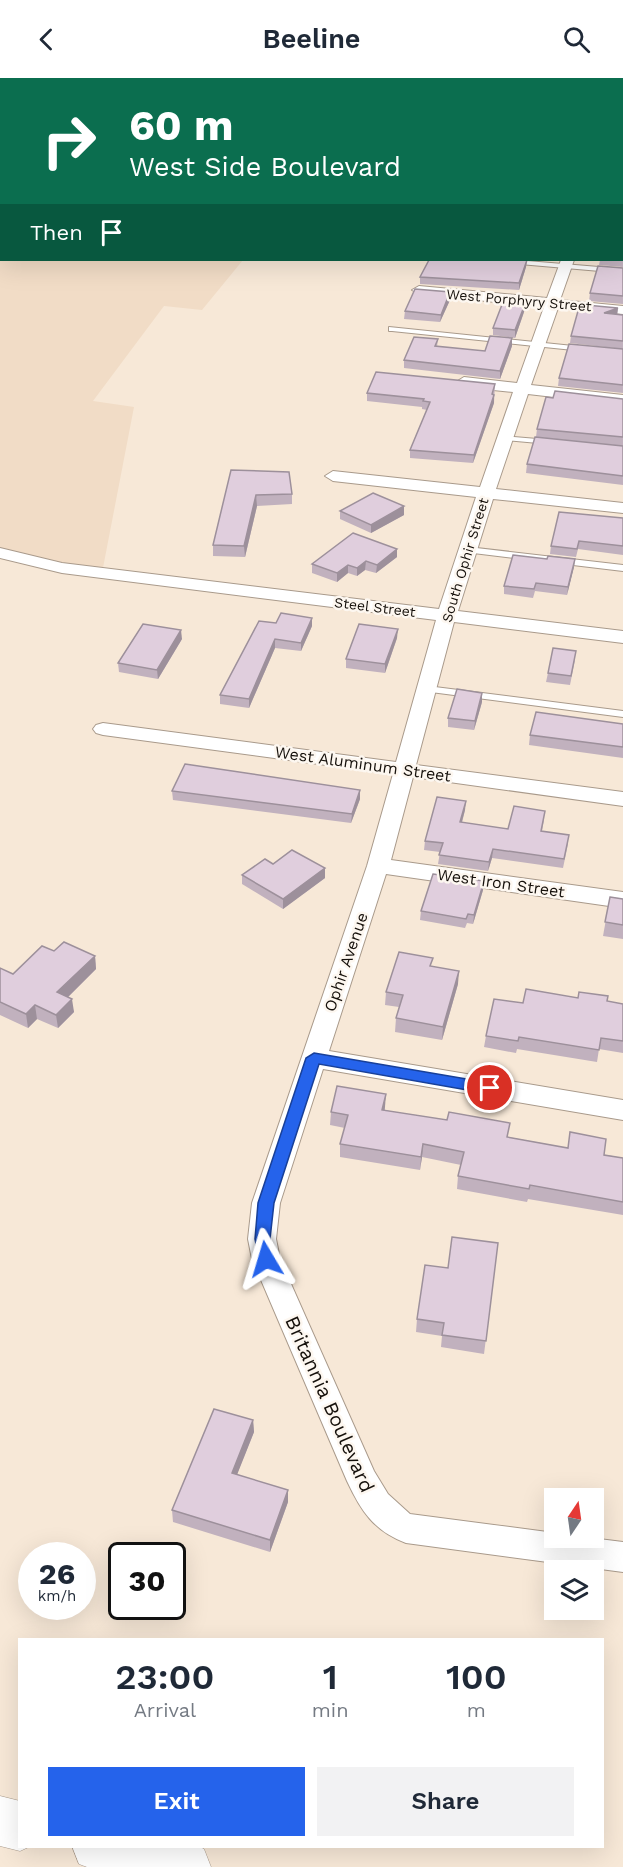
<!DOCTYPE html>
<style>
:root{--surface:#fff;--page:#f2f2f3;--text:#1f2937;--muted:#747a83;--accent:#2563eb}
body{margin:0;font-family:"Work Sans",sans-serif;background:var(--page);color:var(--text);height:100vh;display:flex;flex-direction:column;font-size:22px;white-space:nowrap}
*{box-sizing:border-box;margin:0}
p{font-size:20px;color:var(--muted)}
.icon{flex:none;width:33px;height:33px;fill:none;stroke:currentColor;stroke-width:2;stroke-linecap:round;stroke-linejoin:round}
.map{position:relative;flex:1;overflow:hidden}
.drawer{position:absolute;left:18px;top:1560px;width:586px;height:210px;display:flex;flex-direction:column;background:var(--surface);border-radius:0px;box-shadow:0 6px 24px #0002}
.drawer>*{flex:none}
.guide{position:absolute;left:0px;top:0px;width:624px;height:183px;box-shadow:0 6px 24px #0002;background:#0b6e4f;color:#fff;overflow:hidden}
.needle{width:39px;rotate:13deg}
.controls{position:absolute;left:544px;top:1410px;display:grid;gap:12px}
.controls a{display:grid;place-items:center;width:60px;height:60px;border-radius:0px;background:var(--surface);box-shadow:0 6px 24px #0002;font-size:30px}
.speed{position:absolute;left:18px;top:1464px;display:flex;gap:12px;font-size:30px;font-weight:700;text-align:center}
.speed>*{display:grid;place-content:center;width:78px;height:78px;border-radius:50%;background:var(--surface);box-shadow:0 6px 24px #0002;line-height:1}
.speed small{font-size:15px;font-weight:400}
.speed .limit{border:3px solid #111;border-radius:9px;background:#fff;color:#111}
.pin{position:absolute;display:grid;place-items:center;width:51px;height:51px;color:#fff;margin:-26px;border:3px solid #fff;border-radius:50%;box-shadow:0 2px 6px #0007}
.me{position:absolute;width:66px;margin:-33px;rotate:353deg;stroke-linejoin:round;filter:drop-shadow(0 0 4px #0008)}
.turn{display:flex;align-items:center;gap:21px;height:126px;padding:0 30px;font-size:27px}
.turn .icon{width:78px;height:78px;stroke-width:2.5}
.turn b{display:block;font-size:42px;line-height:51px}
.then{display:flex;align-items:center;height:57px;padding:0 30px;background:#0003;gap:12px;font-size:22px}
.eta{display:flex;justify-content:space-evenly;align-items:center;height:102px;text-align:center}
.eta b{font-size:36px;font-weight:600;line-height:42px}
.action{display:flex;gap:12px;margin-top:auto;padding:12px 30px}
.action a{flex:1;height:69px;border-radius:0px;background:var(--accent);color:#fff;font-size:24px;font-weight:600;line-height:69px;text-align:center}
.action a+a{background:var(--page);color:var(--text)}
header{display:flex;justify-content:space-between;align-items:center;height:78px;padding:0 30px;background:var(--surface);font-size:27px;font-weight:600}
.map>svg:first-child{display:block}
.built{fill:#f1dcc6}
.green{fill:#becdaa}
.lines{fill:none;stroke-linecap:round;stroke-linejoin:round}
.lane-casing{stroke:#a99a8b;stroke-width:2}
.street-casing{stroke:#a99a8b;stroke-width:2}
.highway-casing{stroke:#a99a8b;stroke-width:1}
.lane{fill:#fff;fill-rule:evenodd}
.street{fill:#fff;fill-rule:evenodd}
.highway{fill:#fff;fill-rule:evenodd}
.wall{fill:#c1b1be}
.shaded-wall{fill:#9d909b}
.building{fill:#e0cedd;stroke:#9d909b;stroke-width:1.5}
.route{fill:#2563eb;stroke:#184099;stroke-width:1.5}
.labels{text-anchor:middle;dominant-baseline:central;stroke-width:5;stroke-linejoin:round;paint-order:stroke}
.far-street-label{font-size:14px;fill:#15100b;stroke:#fdf7f0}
.street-label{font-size:16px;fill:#15100b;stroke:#fdf7f0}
.near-street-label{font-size:20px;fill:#15100b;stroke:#fdf7f0}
</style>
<header><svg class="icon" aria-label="back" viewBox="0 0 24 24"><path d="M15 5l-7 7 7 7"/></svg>Beeline<svg class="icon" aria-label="search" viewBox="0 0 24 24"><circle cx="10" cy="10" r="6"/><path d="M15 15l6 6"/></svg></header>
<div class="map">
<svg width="623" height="1789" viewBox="0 0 623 1789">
<rect width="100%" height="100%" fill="#f7e8d7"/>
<!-- built -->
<polygon class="built" points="0,0 623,0 623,103 622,2 2,2 2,182 243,182 202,232 164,228 93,323 134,329 102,495 0,475"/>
<!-- green -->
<polygon class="green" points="182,0 589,0 180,2"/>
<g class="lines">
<!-- lane casing -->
<g class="lane-casing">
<g id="lane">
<polygon points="172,0 178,0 171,2"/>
<rect x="0" y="26" width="2" height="4"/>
<rect x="0" y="78" width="2" height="4"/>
<rect x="0" y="111" width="2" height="4"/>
<polygon points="494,182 515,182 623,191 623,195 497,184"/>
<polygon points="389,249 583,269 587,271 583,273 392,253 389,253"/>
<polygon points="503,358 549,362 553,364 549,366 506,362 503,362"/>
<polygon points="468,469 623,487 623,493 465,474 465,470"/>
<polygon points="427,608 623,633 623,639 423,613 423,609"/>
</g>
</g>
<!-- street casing -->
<g class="street-casing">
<path id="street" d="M561,182h13l-14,40 63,6v8l-65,-6 -27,77 92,10v10l-95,-11 -32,95 127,14v10l-130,-14 -35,112 165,20v12l-169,-21 -38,143 207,27v14l-210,-29 -22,83 232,32v16l-237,-34 -57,177 294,49v20l-300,-51 -43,134 -4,36 4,20 94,212 14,23 22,20 145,19v5h36l32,4v30l-217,-29c-32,-12 -45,-32 -59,-62l-95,-222 -4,-20 4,-36 115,-337 26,-92 -290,-39 -7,-2 -3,-4 3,-4 7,-2 293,39 40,-142 -374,-47 -62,-15v-10l62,15 377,46 37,-112 -143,-16 -8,-5 8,-5 147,16 33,-95 -49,-5 -8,-5 8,-5 53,6 27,-76 -125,-13 -7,-4 7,-4 128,12z"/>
</g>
<!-- highway casing -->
<g class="highway-casing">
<g id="highway">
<polygon points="0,1718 20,1723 20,1768 31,1768 20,1773 0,1768"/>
<polygon points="72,1768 198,1768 204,1771 211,1789 87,1789 79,1786"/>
</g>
</g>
<!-- lane -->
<use href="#lane" class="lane"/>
<!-- street -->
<use href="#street" class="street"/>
<!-- highway -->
<use href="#highway" class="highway"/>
</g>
<!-- wall -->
<g class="wall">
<polygon points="623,154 623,189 599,187 600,182 622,182"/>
<polygon points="491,182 526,189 519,212 420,206 420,199"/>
<polygon points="623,190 623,226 589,223 590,215"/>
<polygon points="450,222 440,244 404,241 405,233"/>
<polygon points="525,226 524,234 515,260 493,257 493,250"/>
<polygon points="618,230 617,236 623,237 623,271 570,265 571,258 585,233"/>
<polygon points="512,260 512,268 500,301 404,290 404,282 438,261 437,269 485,273"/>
<polygon points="623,271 623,315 558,308 559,300"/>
<polygon points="495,306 494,325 473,385 410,380 410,372 427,332 422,331 422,329 367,323 367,315"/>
<polygon points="553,320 623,321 623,368 536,359 537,351"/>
<polygon points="623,368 623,407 526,395 527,386"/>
<polygon points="231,392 292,416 292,426 257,428 245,479 213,478 213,467"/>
<polygon points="404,428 404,437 371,455 340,441 340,433"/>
<polygon points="623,440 623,477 578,471 576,479 550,476 551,468"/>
<polygon points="397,471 397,479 376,495 365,492 357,498 348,495 337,504 312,495 312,486"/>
<polygon points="574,489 567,517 535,513 533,520 504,516 504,508"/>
<polygon points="276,545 312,548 301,573 275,570 249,630 220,626 220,617"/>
<polygon points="397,560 385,595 346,590 346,581"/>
<polygon points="182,561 158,601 119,594 118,585"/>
<polygon points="575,582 570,607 546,604 548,595"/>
<polygon points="482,624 474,652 448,649 448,640"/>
<polygon points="623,646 623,680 529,667 530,657"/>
<polygon points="172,713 360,721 351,745 173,722"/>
<polygon points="465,732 462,745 508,751 544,742 542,753 568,766 563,790 492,780 488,793 438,786 440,774 424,772 425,763"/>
<polygon points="273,786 325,800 283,831 242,806 242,797"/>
<polygon points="484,803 483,812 473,846 467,845 465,850 420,842 421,833"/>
<polygon points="610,819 623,821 623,861 603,858"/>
<polygon points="54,873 95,878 96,891 68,919 74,934 58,950 37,941 28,950 0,937 0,890 13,896"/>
<polygon points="432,889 458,906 442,962 395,954 396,940 399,929 385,927 386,914"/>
<polygon points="578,920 623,926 623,975 599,971 597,984 517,971 516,975 484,969 486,958 523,925"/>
<polygon points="385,1029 385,1032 508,1059 623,1080 623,1137 528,1121 527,1124 457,1111 458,1098 461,1087 422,1079 420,1092 340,1079 340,1066 345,1050 330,1047 331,1034"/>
<polygon points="498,1165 484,1276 441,1269 442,1258 416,1254 417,1241 448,1190"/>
<polygon points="253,1342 254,1354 237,1396 288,1424 270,1474 173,1444 172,1432"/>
</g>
<!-- shaded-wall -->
<g class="shaded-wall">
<polygon points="567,0 575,0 575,2 565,2"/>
<polygon points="527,182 526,189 519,212 519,205"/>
<polygon points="450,214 450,222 440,244 441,237"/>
<polygon points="525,226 524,234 515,260 515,252"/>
<polygon points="618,230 617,238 604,235"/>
<polygon points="512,260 512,268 500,301 500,293"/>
<polygon points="494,317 494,325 473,385 474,377"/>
<polygon points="256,417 257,428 245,479 244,468"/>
<polygon points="404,428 404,437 371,455 371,447"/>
<polygon points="397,471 397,479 376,495 377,487"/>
<polygon points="575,481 574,489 567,517 568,509"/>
<polygon points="366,483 365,492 357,498 357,490"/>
<polygon points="348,487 348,495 337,504 337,495"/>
<polygon points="312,540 312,548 301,573 301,565"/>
<polygon points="398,551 397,560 385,595 385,586"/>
<polygon points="181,552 182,561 158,601 157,592"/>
<polygon points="275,561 275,570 249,630 249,621"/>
<polygon points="482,615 482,624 474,652 475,643"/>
<polygon points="360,712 360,721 351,745 352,736"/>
<polygon points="466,723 465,732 459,754 460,744"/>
<polygon points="493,771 492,780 488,793 489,784"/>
<polygon points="325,790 325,800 283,831 283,821"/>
<polygon points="484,803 483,812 473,846 474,837"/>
<polygon points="95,878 96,891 59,928 57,914"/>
<polygon points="459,893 458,906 442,962 443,949"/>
<polygon points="72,921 74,934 58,950 56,937"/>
<polygon points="35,927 37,941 28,950 26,936"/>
<polygon points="386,1016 385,1029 381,1045 382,1032"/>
<polygon points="423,1066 422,1079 420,1092 421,1079"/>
<polygon points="253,1342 254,1354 233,1407 232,1395"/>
<polygon points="288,1412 288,1424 270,1474 270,1462"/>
</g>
<!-- building -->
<g class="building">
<polygon points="510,0 567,0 565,2 508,2"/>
<rect x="622" y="154" width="1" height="27"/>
<polygon points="429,182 527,182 519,205 420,199"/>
<polygon points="598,188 623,190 623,218 590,215"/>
<polygon points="415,211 450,214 441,237 405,233"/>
<polygon points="503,224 525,226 515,252 493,250"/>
<polygon points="586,227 618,230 604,235 623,237 623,263 571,258 578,233 585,233"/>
<polygon points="490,258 512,260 500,293 404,282 414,259 438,261 435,268 485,273"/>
<polygon points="569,266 623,271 623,307 559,300"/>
<polygon points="376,294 495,306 492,316 494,317 474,377 410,372 430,324 423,323 424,321 367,315"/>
<polygon points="555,313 623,321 623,359 537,351 546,319 553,320"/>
<polygon points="535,359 623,368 623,398 527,386"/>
<polygon points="231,392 289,394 292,416 256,417 244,468 213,467"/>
<polygon points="373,415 404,428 371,447 340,433"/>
<polygon points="559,434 623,440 623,468 579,463 577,471 551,468"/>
<polygon points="353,455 397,471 377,487 366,483 357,490 348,487 337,495 312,486"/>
<polygon points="513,477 547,481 548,478 575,481 568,509 536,505 534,511 504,508"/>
<polygon points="281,535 312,540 301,565 275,561 249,621 220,617 259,543 276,545"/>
<polygon points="143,546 181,552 157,592 118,585"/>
<polygon points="359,546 398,551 385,586 346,581"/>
<polygon points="553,570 576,573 571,598 548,595"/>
<polygon points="457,611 482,615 475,643 448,640"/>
<polygon points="536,634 623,646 623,669 530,657"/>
<polygon points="185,686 360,712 352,736 172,713"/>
<polygon points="437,719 466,723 460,744 508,751 514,728 545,733 541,753 569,757 564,781 493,771 489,784 439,777 443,765 425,763"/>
<polygon points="292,772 325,790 283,821 242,797 265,781 273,786"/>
<polygon points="433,796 484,803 474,837 468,836 466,841 421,833"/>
<polygon points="610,819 623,821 623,847 605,844"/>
<polygon points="64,864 95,878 57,914 72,921 56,937 35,927 26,936 0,924 0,890 13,896 42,868 54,873"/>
<polygon points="399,874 433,880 430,888 459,893 443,949 396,940 403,917 386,914"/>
<polygon points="526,911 578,920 579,914 608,918 607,923 623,926 623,963 601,960 599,972 519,959 518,963 486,958 494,921 523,925"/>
<polygon points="337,1008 386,1016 382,1032 447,1042 449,1034 510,1045 507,1059 568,1070 570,1054 606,1061 604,1077 623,1080 623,1124 530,1107 529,1111 458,1098 464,1074 423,1066 421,1079 340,1066 348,1037 331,1034"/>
<polygon points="452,1159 498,1165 486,1263 442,1257 444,1245 417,1241 425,1187 448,1190"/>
<polygon points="214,1331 253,1342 232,1395 288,1412 270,1462 172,1432"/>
</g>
<!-- route -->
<polygon class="route" points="314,975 490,1005 496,1006 498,1010 496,1014 490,1016 319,986 274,1125 270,1161 274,1181 272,1186 266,1188 260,1186 255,1161 258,1125 306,980"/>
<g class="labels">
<!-- far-street labels -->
<g class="far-street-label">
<text transform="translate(519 222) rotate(5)">West Porphyry Street</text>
<text transform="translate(465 482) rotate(-73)">South Ophir Street</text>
<text transform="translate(375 529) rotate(7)">Steel Street</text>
</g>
<!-- street labels -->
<g class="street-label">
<text transform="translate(363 686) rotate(8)">West Aluminum Street</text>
<text transform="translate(501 805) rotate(8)">West Iron Street</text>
<text transform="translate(346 884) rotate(-71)">Ophir Avenue</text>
</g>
<!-- near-street labels -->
<g class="near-street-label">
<text transform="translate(330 1326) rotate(66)">Britannia Boulevard</text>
</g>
</g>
</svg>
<div class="controls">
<a><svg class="needle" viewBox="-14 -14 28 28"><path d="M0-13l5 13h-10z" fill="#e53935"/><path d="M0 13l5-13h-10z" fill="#747a83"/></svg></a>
<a><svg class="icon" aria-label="layers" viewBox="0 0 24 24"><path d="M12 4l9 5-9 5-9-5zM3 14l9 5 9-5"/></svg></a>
</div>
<div class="speed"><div>26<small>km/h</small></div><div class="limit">30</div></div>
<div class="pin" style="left:490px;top:1010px;background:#d93025"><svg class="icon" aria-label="arrive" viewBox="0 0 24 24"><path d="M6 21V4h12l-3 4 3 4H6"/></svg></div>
<svg class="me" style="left:266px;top:1181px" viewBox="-20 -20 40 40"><path d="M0-17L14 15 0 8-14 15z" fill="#2563eb" stroke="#fff" stroke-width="4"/></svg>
<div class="guide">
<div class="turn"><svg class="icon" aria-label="right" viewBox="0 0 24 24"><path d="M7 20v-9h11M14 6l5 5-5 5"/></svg><div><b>60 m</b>West Side Boulevard</div></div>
<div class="then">Then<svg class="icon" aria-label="arrive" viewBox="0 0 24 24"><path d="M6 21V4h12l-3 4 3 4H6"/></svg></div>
</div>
<section class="drawer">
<div class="eta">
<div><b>23:00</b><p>Arrival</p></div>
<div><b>1</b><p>min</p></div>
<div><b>100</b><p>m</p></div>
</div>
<div class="action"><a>Exit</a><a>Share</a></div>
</section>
</div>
